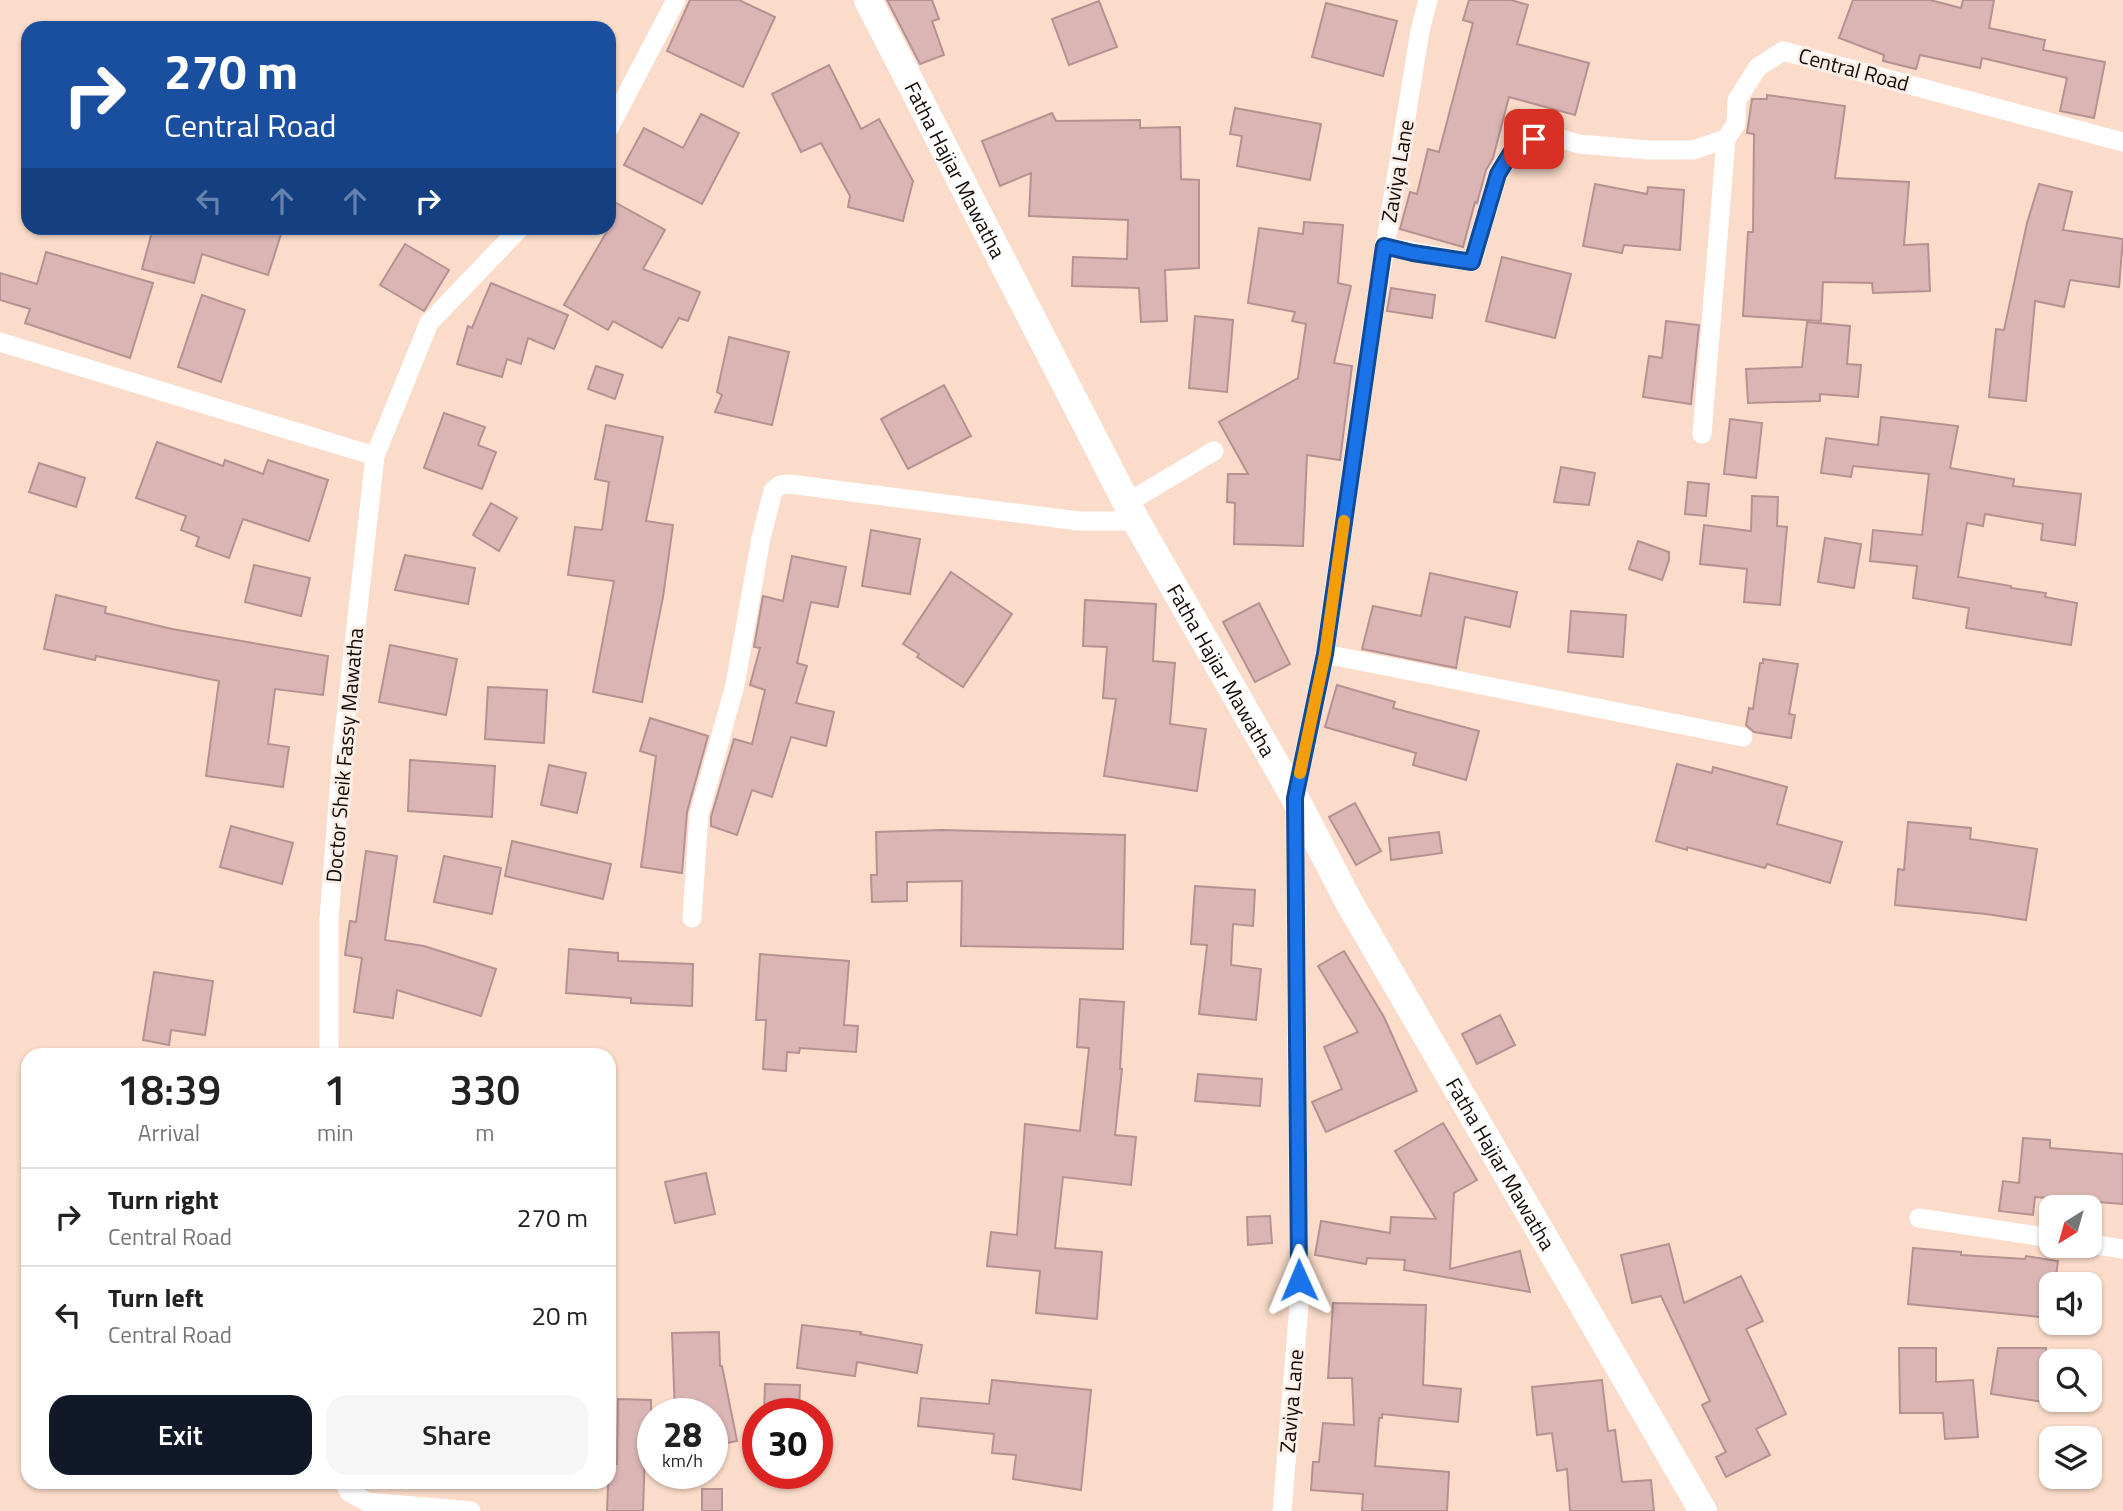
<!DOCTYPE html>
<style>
:root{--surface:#fff;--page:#f6f6f6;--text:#222;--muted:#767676;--line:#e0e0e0;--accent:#111827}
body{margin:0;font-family:"Titillium Web",sans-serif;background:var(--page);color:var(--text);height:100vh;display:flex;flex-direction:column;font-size:26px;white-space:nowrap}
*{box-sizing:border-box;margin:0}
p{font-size:23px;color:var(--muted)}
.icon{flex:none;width:38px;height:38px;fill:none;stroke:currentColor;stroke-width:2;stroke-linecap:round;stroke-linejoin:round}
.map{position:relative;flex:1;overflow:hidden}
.panel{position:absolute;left:21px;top:1048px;width:595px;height:441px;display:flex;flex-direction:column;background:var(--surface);border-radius:21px;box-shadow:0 2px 5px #0004}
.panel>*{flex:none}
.banner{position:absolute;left:21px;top:21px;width:595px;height:214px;border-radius:21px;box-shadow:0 2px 5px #0004;background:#1a4fa0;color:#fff;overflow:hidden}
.needle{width:46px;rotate:217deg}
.controls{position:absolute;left:2039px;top:1195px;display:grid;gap:14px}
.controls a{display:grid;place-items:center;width:63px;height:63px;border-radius:14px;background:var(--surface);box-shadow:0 2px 5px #0004;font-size:35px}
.speed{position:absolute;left:637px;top:1398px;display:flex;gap:14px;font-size:35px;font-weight:700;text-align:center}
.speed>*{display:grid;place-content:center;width:91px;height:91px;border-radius:50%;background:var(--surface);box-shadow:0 2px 5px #0004;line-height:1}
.speed small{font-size:18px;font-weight:400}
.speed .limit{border:10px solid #d22;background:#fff;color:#111}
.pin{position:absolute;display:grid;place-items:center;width:60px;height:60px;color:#fff;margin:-30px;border-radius:14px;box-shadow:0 4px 10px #0006}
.me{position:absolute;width:77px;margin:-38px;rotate:359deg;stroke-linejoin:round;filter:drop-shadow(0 0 5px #0008)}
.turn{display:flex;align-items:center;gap:24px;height:147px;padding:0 28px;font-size:32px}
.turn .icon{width:91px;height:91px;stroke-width:2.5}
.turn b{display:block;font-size:49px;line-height:60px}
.lanes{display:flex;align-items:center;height:66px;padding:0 28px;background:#0003;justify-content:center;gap:35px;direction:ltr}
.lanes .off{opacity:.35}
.eta{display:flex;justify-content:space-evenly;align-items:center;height:119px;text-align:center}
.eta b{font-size:42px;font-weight:600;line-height:49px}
.primary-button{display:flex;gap:14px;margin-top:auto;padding:14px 28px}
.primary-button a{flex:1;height:80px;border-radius:21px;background:var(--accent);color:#fff;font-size:28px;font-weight:600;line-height:80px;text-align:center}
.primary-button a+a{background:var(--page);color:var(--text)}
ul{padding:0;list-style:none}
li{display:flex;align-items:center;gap:21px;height:98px;padding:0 28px;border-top:2px solid var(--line)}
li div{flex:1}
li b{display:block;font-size:26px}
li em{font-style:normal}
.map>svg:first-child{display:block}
.building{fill:#dab5b4;stroke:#b59291;stroke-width:2}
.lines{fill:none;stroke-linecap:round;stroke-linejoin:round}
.street{stroke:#fff;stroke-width:19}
.secondary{stroke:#fff;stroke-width:28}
.route-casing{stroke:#114b97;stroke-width:18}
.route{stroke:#1a73e8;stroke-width:12}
.slow{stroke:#f59e0b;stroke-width:12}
.labels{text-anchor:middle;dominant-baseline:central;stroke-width:6;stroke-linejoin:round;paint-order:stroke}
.street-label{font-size:21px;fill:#140a05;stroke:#faeee6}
</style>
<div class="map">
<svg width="2123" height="1511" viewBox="0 0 2123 1511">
<rect width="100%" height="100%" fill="#fbdcca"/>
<!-- building -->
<g class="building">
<polygon points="690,0 739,0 775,17 743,87 667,51"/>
<polygon points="887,0 932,0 939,19 932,21 944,55 920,64"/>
<polygon points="1469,0 1511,0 1528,5 1517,44 1589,63 1575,115 1509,97 1493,158 1486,170 1477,203 1475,202 1463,247 1400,229 1410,192 1417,194 1428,149 1439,152 1473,23 1463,20"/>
<polygon points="1853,0 1930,0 1961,8 1963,0 1994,0 1989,28 2045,40 2043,50 2105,62 2094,118 2060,111 2067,78 1982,58 1980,68 1920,55 1916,69 1883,61 1884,55 1839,38"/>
<polygon points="1099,1 1117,47 1069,65 1052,19"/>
<polygon points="1326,3 1397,21 1383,76 1312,57"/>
<polygon points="829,65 861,129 879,119 913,181 903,221 848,207 850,196 821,143 801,152 772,94"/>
<polygon points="1767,95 1845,106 1835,178 1909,182 1904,245 1928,244 1930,291 1873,293 1872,283 1823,282 1821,321 1743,316 1748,232 1753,232 1754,134 1747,133 1752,99 1767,99"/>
<polygon points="1235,108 1321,124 1310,180 1237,166 1242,136 1230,134"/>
<polygon points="1052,113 1056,121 1140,120 1140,128 1180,127 1181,179 1199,180 1199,268 1165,270 1167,321 1141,322 1139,288 1072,286 1073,257 1127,259 1128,220 1029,216 1031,173 1000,186 982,141"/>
<polygon points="701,114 739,133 702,204 624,165 644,128 683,148"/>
<polygon points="1595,184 1647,194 1648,187 1684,190 1680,250 1624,245 1622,253 1583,246"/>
<polygon points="2039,184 2072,192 2063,230 2123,239 2119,287 2070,280 2064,307 2035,301 2026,401 1989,397 1996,329 2004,330 2027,223"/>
<polygon points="609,199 665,230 643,269 700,292 688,321 679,318 662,348 613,321 608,330 564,305 609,228"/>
<polygon points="1304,222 1343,225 1338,283 1351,286 1334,363 1352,366 1340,460 1307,455 1303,546 1234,544 1235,503 1227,502 1228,474 1248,474 1219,422 1298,378 1306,324 1292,321 1295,312 1248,303 1259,228 1303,234"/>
<polygon points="153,228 283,228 268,275 202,254 194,283 142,269"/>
<polygon points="405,244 449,270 424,311 380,285"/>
<polygon points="46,252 153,283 130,358 25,323 30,309 0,300 0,273 37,284"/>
<polygon points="1502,257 1571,274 1555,338 1486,321"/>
<polygon points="491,283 568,315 554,349 528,338 521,364 507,359 502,377 457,364 468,326 472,328"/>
<polygon points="1391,288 1435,295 1432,318 1387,311"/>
<polygon points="202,295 245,310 221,382 178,367"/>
<polygon points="1195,316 1233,320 1227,392 1189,388"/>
<polygon points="1666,321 1699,325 1691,404 1643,397 1649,356 1662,358"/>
<polygon points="1807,322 1850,326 1847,364 1861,365 1858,397 1820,394 1820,401 1748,403 1746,369 1802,367"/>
<polygon points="729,337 789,352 772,425 715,412 722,395 717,392"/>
<polygon points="596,366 623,375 615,399 588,389"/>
<polygon points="944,385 971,436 908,469 881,419"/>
<polygon points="444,413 485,427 478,445 496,452 482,489 424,468"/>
<polygon points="1881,417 1958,426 1950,468 2014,479 2013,486 2081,494 2075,545 2041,540 2043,524 1985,514 1983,526 1967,523 1958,577 2011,586 2011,588 2046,593 2045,597 2077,603 2071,645 1966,628 1969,608 1913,598 1917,566 1870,561 1873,530 1922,535 1929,474 1853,466 1851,477 1821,473 1826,438 1878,445"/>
<polygon points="1730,419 1762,423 1756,478 1724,474"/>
<polygon points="606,425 663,437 646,521 673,525 663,597 642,702 593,692 614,581 568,575 575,527 602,530 609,482 595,479"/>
<polygon points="157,442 223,466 225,460 263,474 268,460 328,480 309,541 243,519 229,558 196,546 199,537 181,530 186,516 136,498"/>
<polygon points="39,463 85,478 76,507 29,492"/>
<polygon points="1561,467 1595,473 1589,505 1554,502"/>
<polygon points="1688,482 1709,484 1706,516 1685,514"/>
<polygon points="1752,496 1778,497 1777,526 1787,527 1780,605 1744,602 1747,569 1700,564 1704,525 1751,531"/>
<polygon points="491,503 517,518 499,551 473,535"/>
<polygon points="871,530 920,539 910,594 862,586"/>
<polygon points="1825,538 1861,544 1854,588 1818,582"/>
<polygon points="1638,541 1669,552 1669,560 1662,580 1629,569"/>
<polygon points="405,555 475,568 468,604 395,590"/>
<polygon points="792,556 846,567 838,607 811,602 797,663 807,666 796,703 834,712 826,746 791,737 772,797 752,790 737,835 711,826 711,817 734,739 752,744 765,690 750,685 760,648 754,647 763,596 783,601"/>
<polygon points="254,565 310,578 301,616 245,602"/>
<polygon points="951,572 1012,614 963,687 917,657 919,654 903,644"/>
<polygon points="1430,573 1517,592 1510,627 1465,617 1456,668 1362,649 1373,606 1421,616"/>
<polygon points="56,595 106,607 105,613 172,629 328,656 323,695 275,689 268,744 289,747 283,787 206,776 219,681 96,656 95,660 44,649"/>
<polygon points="1085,600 1156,604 1153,661 1175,663 1170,724 1206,729 1197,791 1104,776 1116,699 1103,698 1107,647 1083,646"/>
<polygon points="1259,603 1290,664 1255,682 1223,622"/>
<polygon points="1571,611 1626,615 1623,657 1568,652"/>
<polygon points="390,645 457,659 446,715 379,702"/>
<polygon points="1763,659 1798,664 1789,714 1795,715 1791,738 1754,732 1746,725 1749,708 1753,709 1760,663 1763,663"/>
<polygon points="1337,685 1395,702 1393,708 1479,731 1466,780 1413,765 1416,753 1325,727"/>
<polygon points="488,687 547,690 544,743 485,739"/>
<polygon points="650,718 708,736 687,812 682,873 641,867 656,756 640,751"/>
<polygon points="410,760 495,766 492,817 408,811"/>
<polygon points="1677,764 1712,773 1713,767 1787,787 1777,824 1842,842 1830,883 1767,864 1765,868 1687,847 1687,850 1656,841"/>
<polygon points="549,765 586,773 577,813 541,805"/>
<polygon points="1355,803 1381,851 1356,865 1329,817"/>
<polygon points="1908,822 1971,828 1970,839 2037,849 2026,920 1986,914 1895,905 1898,869 1904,870"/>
<polygon points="231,826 293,843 282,884 220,867"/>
<polygon points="942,830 1125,835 1123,949 961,946 962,881 907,882 907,901 872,902 871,875 877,875 876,832"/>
<polygon points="1439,832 1442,853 1391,860 1389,838"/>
<polygon points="512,841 611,864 603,899 505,876"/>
<polygon points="366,851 397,856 385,940 424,946 496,969 481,1016 397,990 393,1018 354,1012 362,958 345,955 350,921 356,922"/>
<polygon points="444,856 501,868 492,914 434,902"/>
<polygon points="1195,886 1255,890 1253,926 1233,924 1231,965 1261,969 1256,1020 1199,1014 1207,945 1191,944"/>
<polygon points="569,949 618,953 618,961 693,964 692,1006 631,1003 631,998 566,993"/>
<polygon points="1344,951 1384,1017 1417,1091 1326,1132 1312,1102 1342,1089 1324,1047 1358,1032 1318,966"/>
<polygon points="760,954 849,961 844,1025 858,1026 856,1052 800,1048 799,1053 787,1052 786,1071 763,1069 766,1020 756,1020"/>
<polygon points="154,972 213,981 205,1035 171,1030 169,1045 143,1040"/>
<polygon points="1080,999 1124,1002 1120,1069 1122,1069 1115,1135 1136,1137 1131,1185 1063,1177 1055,1248 1102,1252 1097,1319 1036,1313 1040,1271 987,1266 991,1232 1017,1235 1025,1124 1080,1131 1089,1048 1077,1047"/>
<polygon points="1500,1015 1515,1045 1477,1064 1462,1034"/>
<polygon points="1198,1074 1262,1079 1260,1106 1195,1101"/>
<polygon points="1443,1123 1477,1180 1454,1193 1450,1269 1520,1251 1530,1292 1404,1270 1405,1260 1367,1258 1366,1264 1315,1255 1321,1221 1390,1233 1391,1217 1436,1219 1395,1151"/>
<polygon points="2023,1138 2050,1140 2050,1148 2123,1154 2123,1204 2035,1197 2033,1215 1999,1211 2003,1181 2019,1183"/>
<polygon points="706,1173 715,1214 675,1223 665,1182"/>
<polygon points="1270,1216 1272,1243 1248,1245 1247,1217"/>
<polygon points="1669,1244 1684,1303 1741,1276 1763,1321 1746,1329 1786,1414 1756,1429 1770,1455 1726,1477 1716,1457 1726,1452 1702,1405 1710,1401 1661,1296 1632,1303 1621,1255"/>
<polygon points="1913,1248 1961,1252 1961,1255 2025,1259 2026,1256 2058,1261 2055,1284 2051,1284 2051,1318 1908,1304"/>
<polygon points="1333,1303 1426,1305 1423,1385 1461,1389 1458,1422 1382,1414 1382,1418 1379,1418 1375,1466 1449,1472 1447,1511 1362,1511 1363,1494 1311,1490 1313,1462 1319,1462 1323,1423 1354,1425 1352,1378 1328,1378"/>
<polygon points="802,1325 861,1332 860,1334 922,1345 917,1373 857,1362 855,1376 797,1368"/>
<polygon points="719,1332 720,1366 722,1366 737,1441 712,1446 712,1414 675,1414 672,1333"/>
<polygon points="1899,1348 1936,1348 1936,1382 1973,1380 1978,1437 1945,1439 1943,1413 1900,1413"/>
<polygon points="1998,1348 2046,1348 2045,1356 2051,1357 2044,1402 1991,1394"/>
<polygon points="992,1380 1091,1390 1081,1490 1013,1479 1016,1455 992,1453 994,1434 918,1426 921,1398 989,1404"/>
<polygon points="1602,1380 1608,1431 1615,1430 1622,1482 1651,1480 1654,1511 1570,1511 1567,1469 1557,1471 1552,1433 1537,1435 1532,1387"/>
<polygon points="765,1384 800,1385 799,1414 764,1414"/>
<polygon points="618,1399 651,1400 651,1451 645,1451 643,1511 607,1511 609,1464 617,1464"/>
<rect x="702" y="1489" width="20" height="22"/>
</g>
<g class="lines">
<!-- street -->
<g class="street">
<polyline points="609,128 676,0"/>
<polyline points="1384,246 1472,262 1498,174 1517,143 1549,135 1579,144 1648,150 1693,150 1726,139 1736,124 1737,100 1758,67 1783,51 2123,142"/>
<polyline points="0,342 375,456"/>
<polyline points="1702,434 1726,139"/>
<polyline points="1127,503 1214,451"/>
<polyline points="1325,654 1743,737"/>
<polyline points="692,918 699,815 735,685 761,538 773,491 780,485 789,484 1079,521 1136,521"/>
<polyline points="329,1055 329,919 342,752 375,456 429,323 520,228"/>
<polyline points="1919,1218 2051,1238"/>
<polyline points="2090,1244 2123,1249"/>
<polyline points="344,1482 349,1492 367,1502 471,1511"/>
<polyline points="1282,1511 1299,1306 1295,798 1325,654 1372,327 1420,31 1428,0"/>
</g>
<!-- secondary -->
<path class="secondary" id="s1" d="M868,0l268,521 159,277 55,106 353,607"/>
</g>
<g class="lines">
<!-- route casing -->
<g class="route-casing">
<polyline id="route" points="1299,1280 1295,798 1325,654 1384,246 1413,253 1472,262 1498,174 1517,143 1534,139"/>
</g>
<!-- route -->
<use href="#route" class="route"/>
<!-- slow -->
<polyline class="slow" points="1300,773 1325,654 1344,521"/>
</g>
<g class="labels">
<!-- street labels -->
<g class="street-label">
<text transform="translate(1854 69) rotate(15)">Central Road</text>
<text stroke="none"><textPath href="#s1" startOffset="191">Fatha Hajiar Mawatha</textPath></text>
<text transform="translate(1397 171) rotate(-80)">Zaviya Lane</text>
<text stroke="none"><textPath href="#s1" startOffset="758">Fatha Hajiar Mawatha</textPath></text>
<text transform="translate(344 755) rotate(-85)">Doctor Sheik Fassy Mawatha</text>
<text stroke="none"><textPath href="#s1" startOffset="1325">Fatha Hajiar Mawatha</textPath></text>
<text transform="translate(1291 1401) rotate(-85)">Zaviya Lane</text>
</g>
</g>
</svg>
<div class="controls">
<a><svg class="needle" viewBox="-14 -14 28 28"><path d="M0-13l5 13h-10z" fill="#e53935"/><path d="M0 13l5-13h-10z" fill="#767676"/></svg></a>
<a><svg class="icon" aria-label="sound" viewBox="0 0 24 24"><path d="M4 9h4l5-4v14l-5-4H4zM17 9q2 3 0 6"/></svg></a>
<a><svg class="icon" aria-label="search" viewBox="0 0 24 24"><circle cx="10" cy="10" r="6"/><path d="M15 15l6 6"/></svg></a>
<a><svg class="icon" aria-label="layers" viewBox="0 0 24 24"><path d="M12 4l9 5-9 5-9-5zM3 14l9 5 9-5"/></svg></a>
</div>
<div class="speed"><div>28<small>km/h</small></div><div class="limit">30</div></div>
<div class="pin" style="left:1534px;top:139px;background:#d93025"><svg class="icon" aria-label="arrive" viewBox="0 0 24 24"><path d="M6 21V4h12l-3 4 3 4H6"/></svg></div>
<svg class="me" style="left:1299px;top:1280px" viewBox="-20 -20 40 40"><path d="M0-17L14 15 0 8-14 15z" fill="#1a73e8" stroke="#fff" stroke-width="4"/></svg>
<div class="banner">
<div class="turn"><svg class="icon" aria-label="right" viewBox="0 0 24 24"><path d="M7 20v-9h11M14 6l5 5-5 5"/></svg><div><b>270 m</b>Central Road</div></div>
<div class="lanes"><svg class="icon off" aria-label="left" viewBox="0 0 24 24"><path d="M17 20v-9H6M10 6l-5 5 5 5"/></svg><svg class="icon off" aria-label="ahead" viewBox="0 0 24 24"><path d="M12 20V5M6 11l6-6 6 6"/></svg><svg class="icon off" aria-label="ahead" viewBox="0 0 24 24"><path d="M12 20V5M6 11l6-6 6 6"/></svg><svg class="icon" aria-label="right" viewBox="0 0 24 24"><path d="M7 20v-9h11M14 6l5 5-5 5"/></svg></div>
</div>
<section class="panel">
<div class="eta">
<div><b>18:39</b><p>Arrival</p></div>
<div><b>1</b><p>min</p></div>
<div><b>330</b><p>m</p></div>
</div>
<ul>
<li><svg class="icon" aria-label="right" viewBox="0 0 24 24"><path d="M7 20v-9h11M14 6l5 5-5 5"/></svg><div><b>Turn right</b><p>Central Road</p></div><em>270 m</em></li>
<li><svg class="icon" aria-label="left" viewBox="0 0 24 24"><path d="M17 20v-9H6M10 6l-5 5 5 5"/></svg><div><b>Turn left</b><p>Central Road</p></div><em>20 m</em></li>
</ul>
<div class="primary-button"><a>Exit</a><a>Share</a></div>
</section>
</div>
